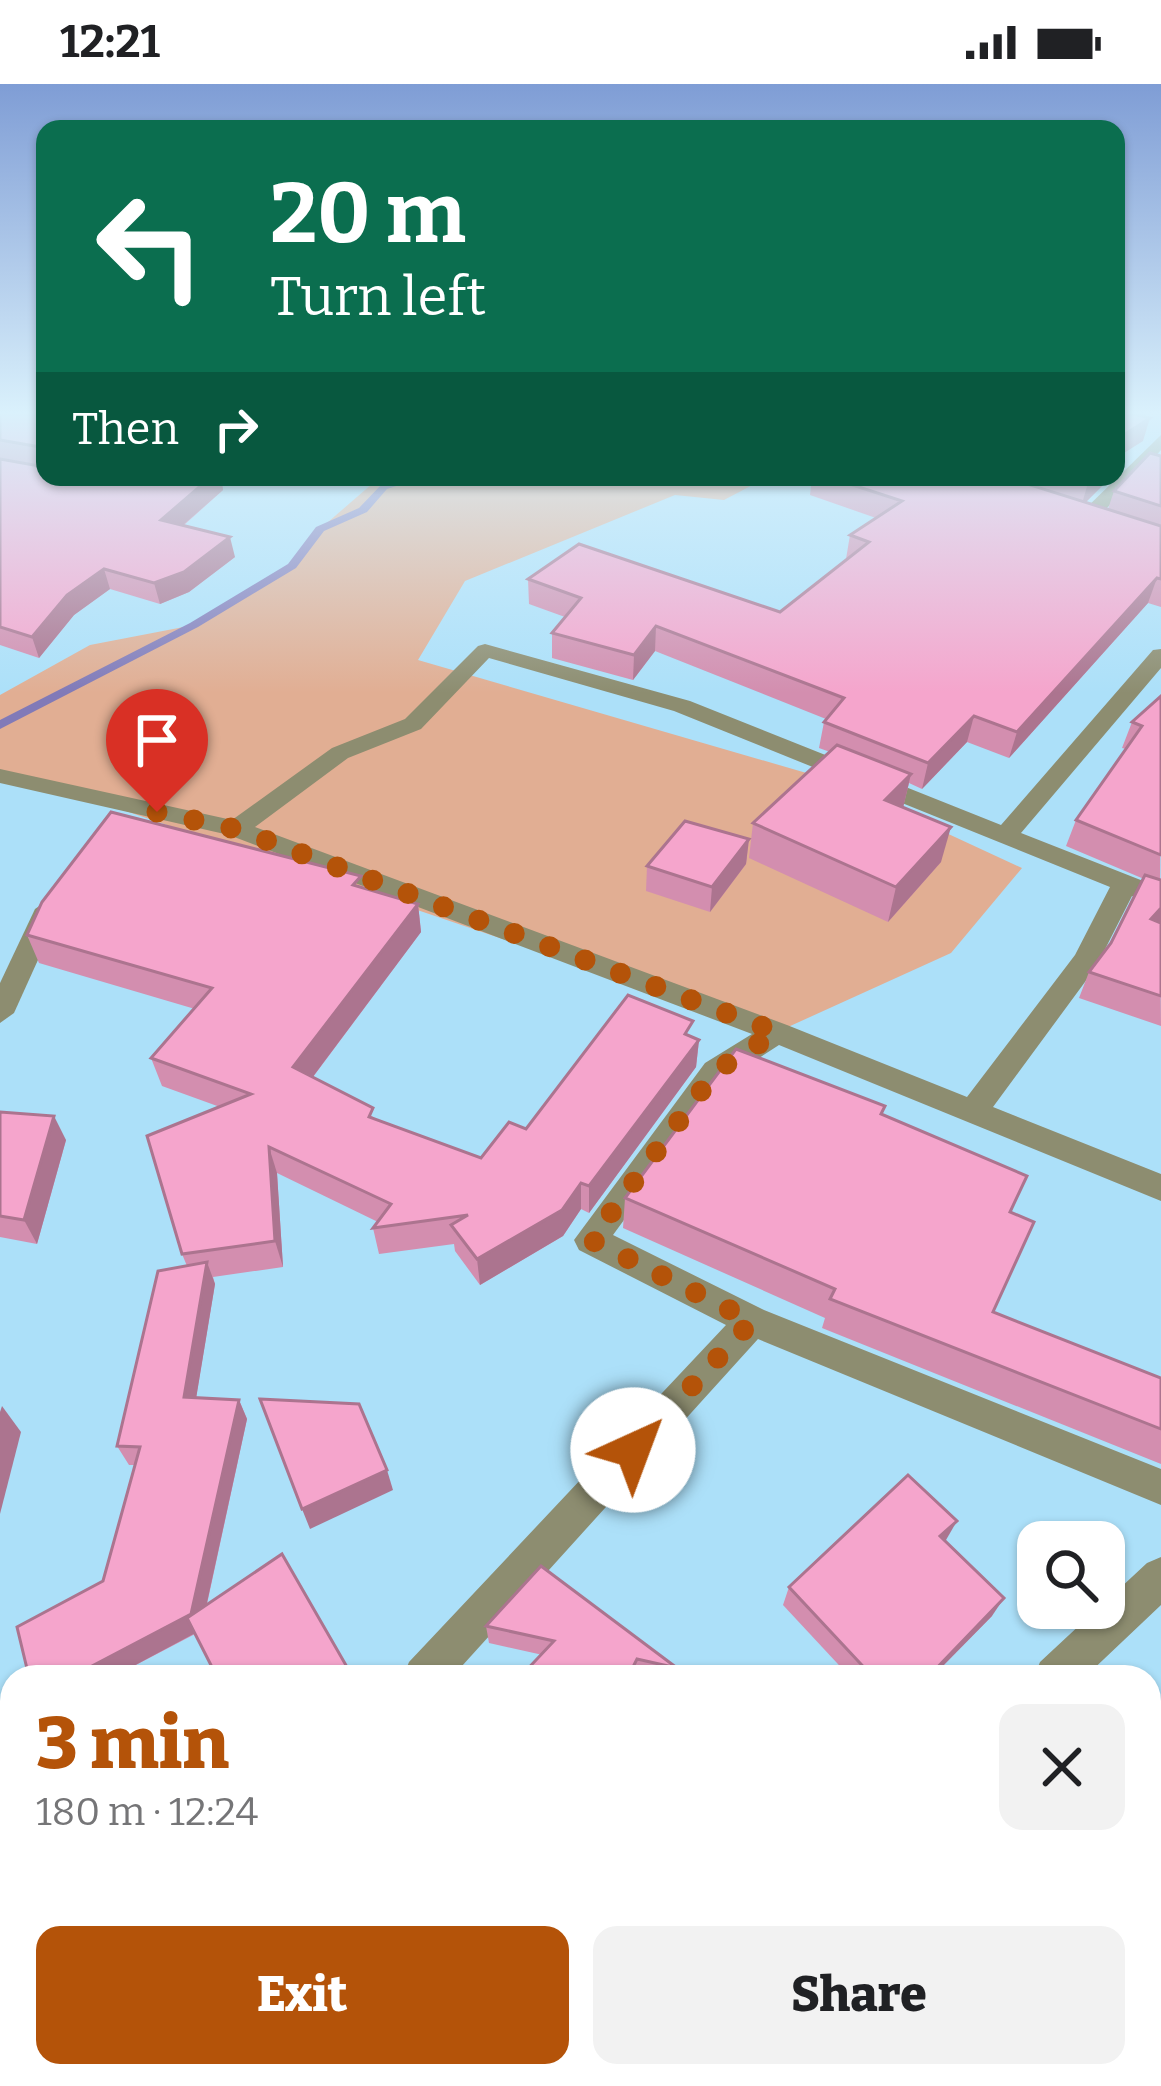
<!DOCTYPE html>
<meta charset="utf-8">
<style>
:root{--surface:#fff;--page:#f2f2f2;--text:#202124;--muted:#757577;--accent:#b45309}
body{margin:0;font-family:Bitter,serif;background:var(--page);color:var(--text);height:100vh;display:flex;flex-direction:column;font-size:45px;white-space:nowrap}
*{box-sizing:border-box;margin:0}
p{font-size:39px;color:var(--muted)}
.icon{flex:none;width:66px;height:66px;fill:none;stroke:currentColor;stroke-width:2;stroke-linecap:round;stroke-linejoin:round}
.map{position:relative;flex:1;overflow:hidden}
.drawer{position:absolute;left:0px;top:1581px;width:1161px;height:423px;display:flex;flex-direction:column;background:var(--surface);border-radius:36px 36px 0 0;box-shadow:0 3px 9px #0004}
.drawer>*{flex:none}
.guide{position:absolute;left:36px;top:36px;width:1089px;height:366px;border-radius:24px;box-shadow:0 3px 9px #0004;background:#0b6e4f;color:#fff;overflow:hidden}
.buttons{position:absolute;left:1017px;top:1437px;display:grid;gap:24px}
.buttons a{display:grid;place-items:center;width:108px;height:108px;border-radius:24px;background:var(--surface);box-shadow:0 3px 9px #0004;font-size:60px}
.pin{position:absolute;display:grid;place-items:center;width:102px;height:102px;color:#fff;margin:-123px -51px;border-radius:50% 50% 50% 0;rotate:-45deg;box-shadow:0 0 12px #0007}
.pin .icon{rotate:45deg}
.me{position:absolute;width:132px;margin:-66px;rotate:43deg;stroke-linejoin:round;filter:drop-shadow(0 0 9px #0008)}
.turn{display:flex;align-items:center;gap:42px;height:252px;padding:0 36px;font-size:54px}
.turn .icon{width:156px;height:156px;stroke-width:2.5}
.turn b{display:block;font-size:84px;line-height:102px}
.then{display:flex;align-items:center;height:114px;padding:0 36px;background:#0003;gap:24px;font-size:45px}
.round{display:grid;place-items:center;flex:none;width:126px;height:126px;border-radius:24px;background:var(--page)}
.overview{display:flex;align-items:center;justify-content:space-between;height:204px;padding:0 36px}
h1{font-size:72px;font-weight:800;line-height:90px;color:var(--accent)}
.cta{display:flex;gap:24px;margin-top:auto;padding:24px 36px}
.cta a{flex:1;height:138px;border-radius:24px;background:var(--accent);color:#fff;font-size:48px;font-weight:800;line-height:138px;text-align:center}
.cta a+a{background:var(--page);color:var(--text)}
.status{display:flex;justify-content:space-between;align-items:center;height:84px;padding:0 60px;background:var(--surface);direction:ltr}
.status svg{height:33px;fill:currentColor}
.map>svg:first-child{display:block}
.green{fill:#e1ae93}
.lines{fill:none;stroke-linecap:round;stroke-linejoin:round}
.stream{fill:#817ab8;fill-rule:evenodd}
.minor{fill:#8d8d70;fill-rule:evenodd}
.wall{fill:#d38eaf}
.shaded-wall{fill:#ac748f}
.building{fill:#f5a5cc;stroke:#ac748f;stroke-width:3}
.route{stroke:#b45309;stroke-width:21;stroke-dasharray:0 37.8}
</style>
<div class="status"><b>12:21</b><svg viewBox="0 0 49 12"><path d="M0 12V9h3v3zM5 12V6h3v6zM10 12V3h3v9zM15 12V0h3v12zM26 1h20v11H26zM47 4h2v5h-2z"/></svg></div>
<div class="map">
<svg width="1161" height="2002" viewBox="0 0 1161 2002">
<rect width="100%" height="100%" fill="#ace0f9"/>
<!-- green -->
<polygon class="green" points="380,393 768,393 724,416 675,411 465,497 418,576 834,697 1022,784 951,869 777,948 114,723 0,693 0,611 90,561 194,541 292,482 320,445"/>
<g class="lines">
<!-- stream -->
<polygon class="stream" points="408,393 424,393 387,405 367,428 324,447 296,484 198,543 0,645 0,636 190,539 288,480 316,443 359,424 381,401"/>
<!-- minor -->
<g class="minor">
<polygon points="1161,351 1161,366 1094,438 1080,438 1080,430"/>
<path d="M485,560l205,57 311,124 152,-175 8,-1v19l-140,165 140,55v19l-29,-11 -36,71 -103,140 168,67v27l-382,-156 -52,34 -114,156 151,75 397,159v36l-403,-166 -306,338h-49l6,-15 317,-337 -147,-75 -5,-10 131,-177 47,-29 -523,-199 -229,-52v-14l232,51 100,-72 73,-29 73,-73zM489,574l185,53 436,176 -35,68 -108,142 -180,-72 -532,-198 93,-69 73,-29z"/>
<polygon points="48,816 61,825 14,929 0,939 0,899 35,825"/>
<polygon points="1161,1473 1161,1521 1085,1593 1034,1593 1040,1578 1098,1524 1104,1524 1104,1519 1147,1479"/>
<polygon points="547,1992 604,1992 608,2002 551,2002"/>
</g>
</g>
<!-- wall -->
<g class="wall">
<polygon points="0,328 45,328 45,382 0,374"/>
<polygon points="1161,372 1161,523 1148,519 1009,674 967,658 922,705 909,699 903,723 941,778 888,838 749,774 753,739 830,668 819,664 824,638 826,635 655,567 633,596 552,574 552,549 565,533 529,520 528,495 780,528 846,475 850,451 876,434 810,411 812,393 1111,393 1086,418 1108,425 1114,407"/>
<polygon points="0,374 45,393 221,393 223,406 183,442 235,473 189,508 160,520 110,505 74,531 39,574 0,561"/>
<polygon points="1161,612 1160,838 1161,942 1079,914 1089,888 1111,859 1144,795 1066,762 1076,736 1126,665 1122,664 1132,638"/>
<polygon points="749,755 746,780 710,828 646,807 647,782"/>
<polygon points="363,804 418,820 421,848 313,993 376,1035 481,1074 526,1045 692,953 699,956 696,983 589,1129 581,1125 563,1152 480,1201 455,1167 454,1160 379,1170 373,1144 378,1138 277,1089 283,1183 213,1193 215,1200 196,1314 239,1316 247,1335 207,1520 347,1583 351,1593 217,1593 195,1550 113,1593 29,1593 103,1497 135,1381 129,1381 117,1362 187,1182 182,1170 220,1023 162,1002 151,974 195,925 39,879 27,851"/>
<polygon points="885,1022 882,1031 1011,1129 993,1228 1161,1294 1161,1380 822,1244 825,1234 623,1144 625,1114"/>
<polygon points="0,1028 66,1056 37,1160 0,1153"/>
<polygon points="945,1457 992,1532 932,1593 850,1593 783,1521 789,1503"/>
<polygon points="486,1542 677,1584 675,1593 642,1593 489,1559"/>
<polygon points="943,1992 1149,1992 1153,2002 1036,2002 1030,1996 1027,2002 937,2002"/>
</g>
<!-- shaded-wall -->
<g class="shaded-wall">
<polygon points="1150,334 1143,357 1124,369 1119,386 1116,389 1116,356"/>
<polygon points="211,393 221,393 223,406 166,456 161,436"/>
<polygon points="1094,393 1111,393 1081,423 1088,399"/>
<polygon points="230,453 235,473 189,508 160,520 154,499"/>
<polygon points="104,485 110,505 74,531 39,574 32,553 67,511"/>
<polygon points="1157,494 1148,519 1009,674 1017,648"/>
<polygon points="656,542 655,567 633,596 634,571"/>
<polygon points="974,632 967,658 922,705 928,679"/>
<polygon points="911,690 903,724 885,716"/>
<polygon points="951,743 941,778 888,838 896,803"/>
<polygon points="749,755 746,780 710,828 712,803"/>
<polygon points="418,820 421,848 300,1010 293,983"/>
<polygon points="1161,824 1161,838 1140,861 1151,835"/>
<polygon points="699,956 696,983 589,1129 589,1102"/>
<polygon points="54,1032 66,1056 37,1160 24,1136"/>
<polygon points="269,1063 277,1089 283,1183 275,1157"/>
<polygon points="581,1099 581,1125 563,1152 480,1201 477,1175"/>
<polygon points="207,1178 215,1200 193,1333 184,1313"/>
<polygon points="239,1316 247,1335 201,1546 113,1593 71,1593"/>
<polygon points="2,1322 21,1348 0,1430 0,1328"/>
<polygon points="387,1386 393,1406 310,1445 302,1425"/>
<polygon points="957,1437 946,1456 930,1471 940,1452"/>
<polygon points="1004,1514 992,1532 932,1593 928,1593"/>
<polygon points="347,1583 351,1593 332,1593"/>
</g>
<!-- building -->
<g class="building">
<polygon points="0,328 45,328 45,369 40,363 0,356"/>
<polygon points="1116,328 1127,328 1150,334 1116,356"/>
<polygon points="1116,356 1126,363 1116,372"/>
<polygon points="1150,369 1161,372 1161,422 1114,407"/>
<polygon points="0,375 45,383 45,393 211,393 161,436 230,453 184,488 154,499 104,485 67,511 32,553 0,543"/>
<polygon points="828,393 1005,393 1161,442 1161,495 1157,494 1017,648 974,632 928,679 824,638 844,614 656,542 634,571 552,549 581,514 528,495 579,460 780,528 869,458 850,451 902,417"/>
<polygon points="1067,393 1094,393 1088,399"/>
<polygon points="1161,612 1161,771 1076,736 1142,642 1132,638"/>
<polygon points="837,661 911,690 885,716 951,743 896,803 753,739"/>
<polygon points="111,728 361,792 353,801 418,820 293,983 373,1024 369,1033 481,1074 509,1038 526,1045 628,911 693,937 685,950 699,956 589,1102 581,1099 562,1126 477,1175 451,1141 468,1131 373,1144 391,1120 269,1063 275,1157 182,1170 147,1052 251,1010 151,974 212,904 27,851 42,818"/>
<polygon points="685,737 749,755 712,803 647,782"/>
<polygon points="1145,791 1161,796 1161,824 1151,835 1161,839 1161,912 1089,888 1111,859"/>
<polygon points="736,965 885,1022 881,1030 1027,1092 1010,1128 1034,1138 993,1228 1161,1294 1161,1345 830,1215 835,1205 625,1114"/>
<polygon points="0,1028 54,1032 24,1136 0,1132"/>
<polygon points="207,1178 184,1313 239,1316 191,1530 71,1593 29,1593 17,1543 103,1497 140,1363 117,1362 158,1187"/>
<polygon points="260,1315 359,1320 387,1386 302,1425"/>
<polygon points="908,1391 957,1437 940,1452 1004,1514 928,1593 873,1593 789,1503"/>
<polygon points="282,1470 347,1583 332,1593 217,1593 187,1534"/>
<polygon points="541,1482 677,1584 637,1575 628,1593 520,1593 554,1557 486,1542"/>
<polygon points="1149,1684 1161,1696 1161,1990 1153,2002 1058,2002 1047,1992 1149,1992"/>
<polygon points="954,1992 1032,1992 1027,2002 948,2002"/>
</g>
<!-- sky -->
<linearGradient id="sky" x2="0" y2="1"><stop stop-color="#7f9dd5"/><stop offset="0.54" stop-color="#daf1fc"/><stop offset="1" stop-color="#daf1fc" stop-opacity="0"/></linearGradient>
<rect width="1161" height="609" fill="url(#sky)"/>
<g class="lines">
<!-- route -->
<polyline class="route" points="157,728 236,745 777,948 716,987 591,1156 752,1237 633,1366"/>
</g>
</svg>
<div class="buttons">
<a><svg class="icon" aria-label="search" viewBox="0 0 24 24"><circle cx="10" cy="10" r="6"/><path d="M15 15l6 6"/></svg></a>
</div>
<div class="pin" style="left:157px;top:728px;background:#d93025"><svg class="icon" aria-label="arrive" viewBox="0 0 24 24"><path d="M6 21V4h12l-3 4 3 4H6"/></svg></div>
<svg class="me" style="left:633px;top:1366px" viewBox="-20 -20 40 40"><circle r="19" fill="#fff"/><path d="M0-13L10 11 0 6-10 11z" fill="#b45309"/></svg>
<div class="guide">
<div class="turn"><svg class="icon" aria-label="left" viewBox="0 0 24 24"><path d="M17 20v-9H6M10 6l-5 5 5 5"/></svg><div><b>20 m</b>Turn left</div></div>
<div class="then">Then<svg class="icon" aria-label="right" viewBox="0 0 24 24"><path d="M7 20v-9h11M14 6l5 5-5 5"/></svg></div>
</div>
<section class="drawer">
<div class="overview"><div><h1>3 min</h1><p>180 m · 12:24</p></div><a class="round"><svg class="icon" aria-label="close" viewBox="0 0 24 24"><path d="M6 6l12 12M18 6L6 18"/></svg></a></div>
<div class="cta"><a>Exit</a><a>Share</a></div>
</section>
</div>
